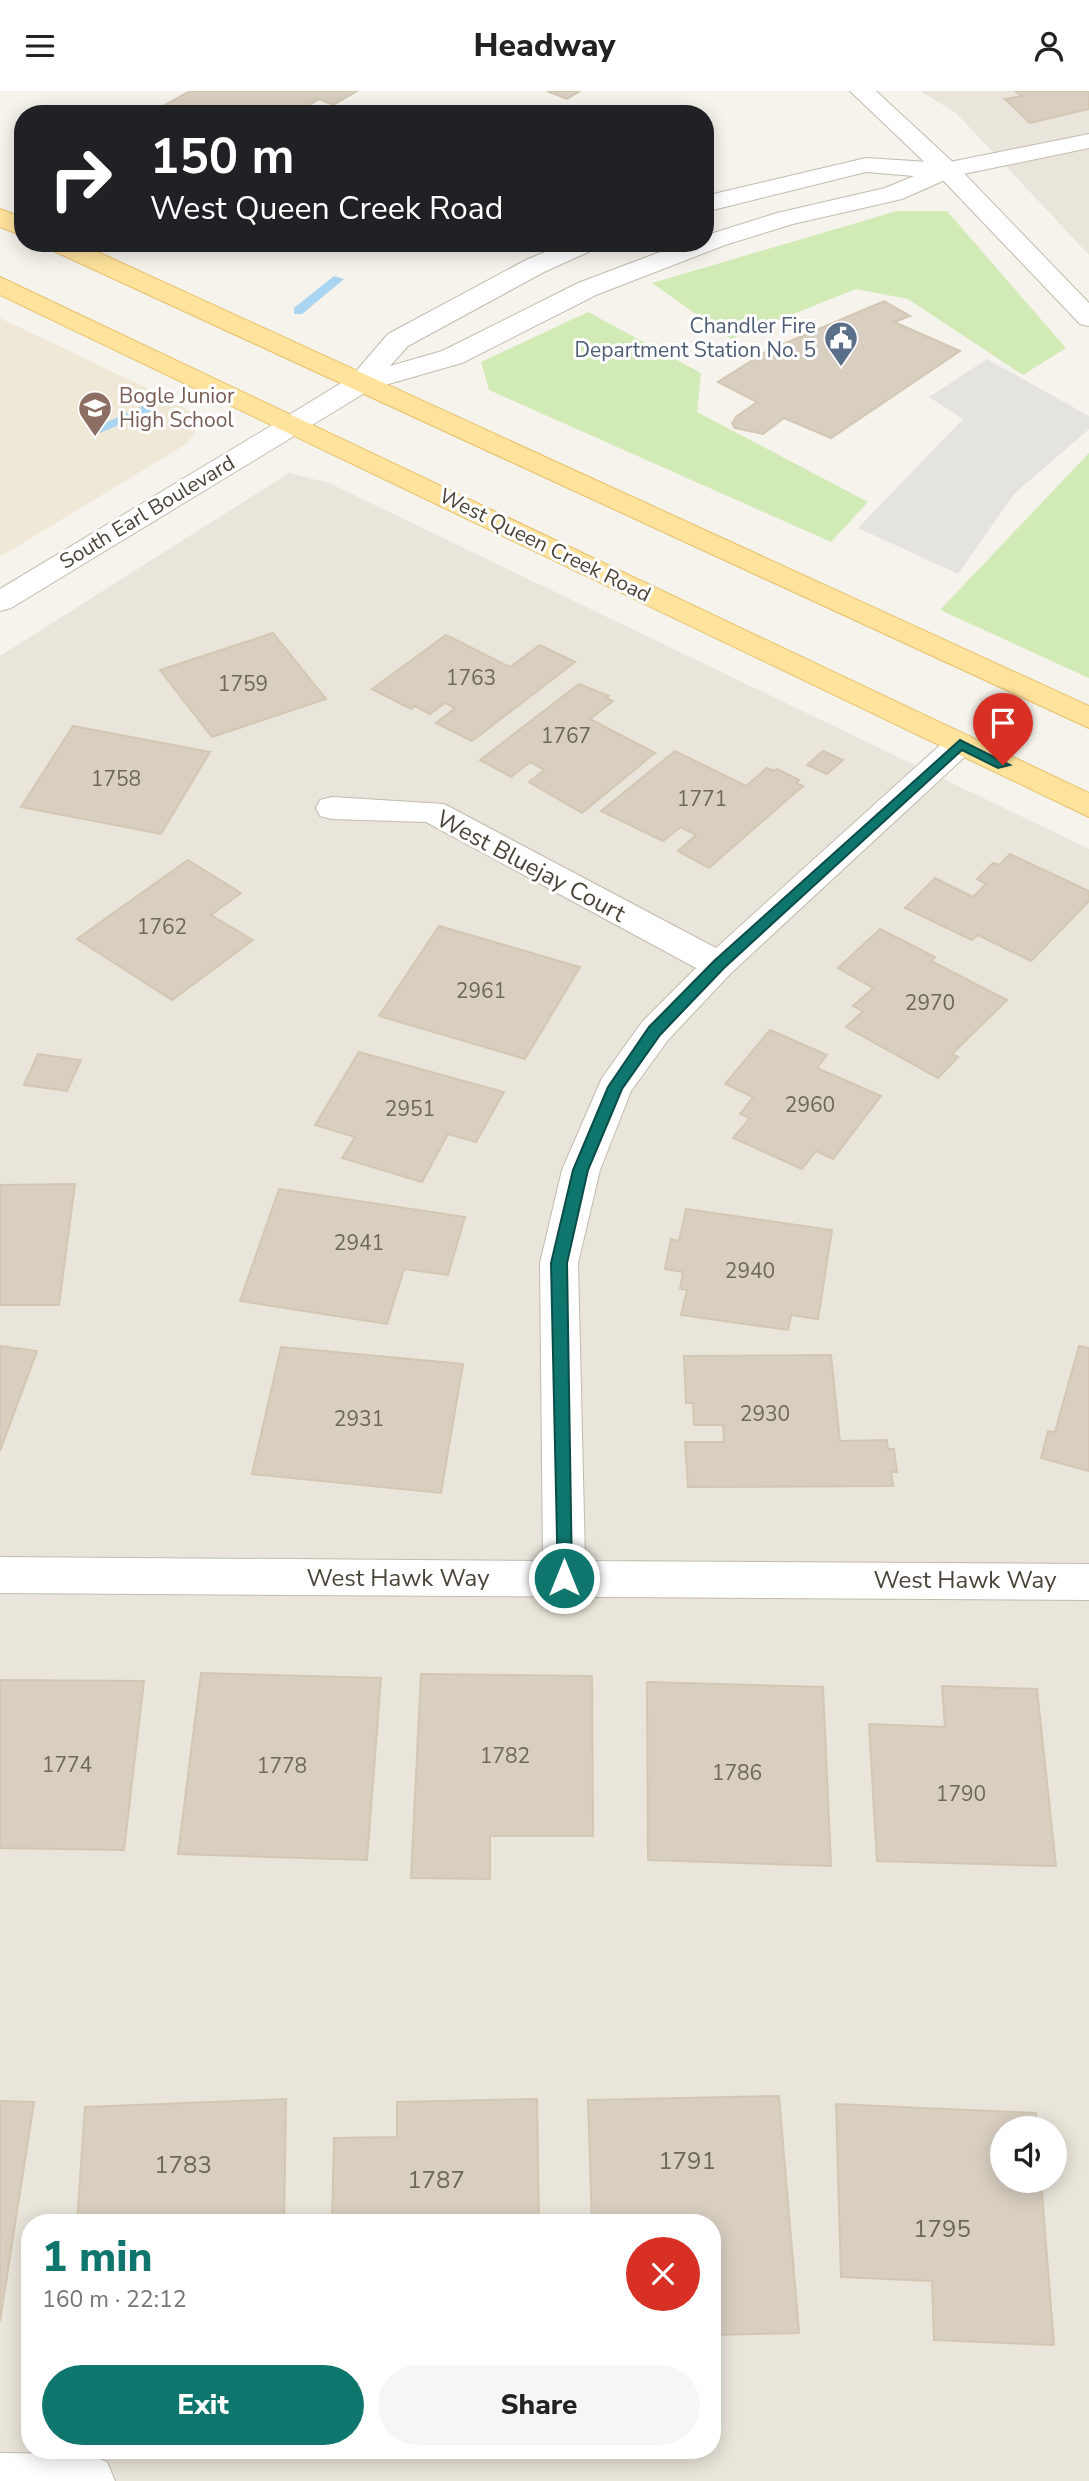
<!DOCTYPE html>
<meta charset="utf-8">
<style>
:root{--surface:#fff;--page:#f6f6f6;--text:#222;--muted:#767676;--accent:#0f766e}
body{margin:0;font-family:"Nunito Sans",sans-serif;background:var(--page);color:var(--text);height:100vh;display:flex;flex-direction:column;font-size:26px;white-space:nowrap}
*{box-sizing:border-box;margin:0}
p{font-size:23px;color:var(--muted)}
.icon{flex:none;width:38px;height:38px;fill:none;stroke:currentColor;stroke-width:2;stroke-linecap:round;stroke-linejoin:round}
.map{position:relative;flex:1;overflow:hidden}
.panel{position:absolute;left:21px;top:2123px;width:700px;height:245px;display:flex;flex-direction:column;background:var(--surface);border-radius:28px;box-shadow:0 4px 18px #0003}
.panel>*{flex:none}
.hud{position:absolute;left:14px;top:14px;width:700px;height:147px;border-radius:28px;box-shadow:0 4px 18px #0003;background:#202124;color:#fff;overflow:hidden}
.fabs{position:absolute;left:990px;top:2025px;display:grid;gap:14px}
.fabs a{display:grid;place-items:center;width:77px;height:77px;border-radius:50%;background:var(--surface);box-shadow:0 4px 18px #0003;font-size:35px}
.pin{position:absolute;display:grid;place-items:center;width:60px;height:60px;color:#fff;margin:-72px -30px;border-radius:50% 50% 50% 0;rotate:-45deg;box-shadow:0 0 7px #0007}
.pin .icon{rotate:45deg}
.me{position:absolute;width:77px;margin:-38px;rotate:0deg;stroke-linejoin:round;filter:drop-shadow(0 0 5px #0008)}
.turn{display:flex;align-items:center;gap:24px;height:147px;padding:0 21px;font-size:32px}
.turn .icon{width:91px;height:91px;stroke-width:2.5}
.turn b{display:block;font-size:49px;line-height:60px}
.round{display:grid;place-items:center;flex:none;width:74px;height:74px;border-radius:37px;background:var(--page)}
.head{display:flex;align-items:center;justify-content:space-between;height:119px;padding:0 21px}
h1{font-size:42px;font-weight:800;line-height:52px;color:var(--accent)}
.primary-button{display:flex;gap:14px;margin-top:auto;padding:14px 21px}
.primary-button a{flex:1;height:80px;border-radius:42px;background:var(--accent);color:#fff;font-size:28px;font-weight:800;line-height:80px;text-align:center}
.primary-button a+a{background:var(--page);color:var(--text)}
header{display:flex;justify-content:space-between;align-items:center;height:91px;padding:0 21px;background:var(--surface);font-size:32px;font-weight:800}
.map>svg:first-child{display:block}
.residential{fill:#eae5da;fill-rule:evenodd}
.education{fill:#efe8d6}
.green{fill:#d2eab5}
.parking{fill:#e5e3e0}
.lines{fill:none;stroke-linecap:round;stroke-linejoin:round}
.stream{fill:#a9d4f2;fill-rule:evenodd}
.building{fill:#d8cfc1;stroke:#d3c7b4;stroke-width:2}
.minor-casing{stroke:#c2bbae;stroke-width:2}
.tertiary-casing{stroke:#c2bbae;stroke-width:2}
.primary-casing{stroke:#e6c16a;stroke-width:2}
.minor{fill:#fff;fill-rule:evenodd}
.tertiary{fill:#fff;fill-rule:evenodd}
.primary{fill:#ffe39c;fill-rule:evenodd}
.route{fill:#0f766e;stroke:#0a4d48;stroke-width:2}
.labels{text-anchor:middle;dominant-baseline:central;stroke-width:6;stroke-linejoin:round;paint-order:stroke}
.far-service-label{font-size:21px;fill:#4e5e75;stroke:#fff;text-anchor:end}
.far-education-label{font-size:21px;fill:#785e54;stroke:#fff;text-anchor:start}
.far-street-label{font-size:21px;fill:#4b4439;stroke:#fff}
.number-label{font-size:21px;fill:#6e675b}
.street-label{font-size:24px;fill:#4b4439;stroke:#fff}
.near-number-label{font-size:24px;fill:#6e675b}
</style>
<header><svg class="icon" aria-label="menu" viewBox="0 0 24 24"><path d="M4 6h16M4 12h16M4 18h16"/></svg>Headway<svg class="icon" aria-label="person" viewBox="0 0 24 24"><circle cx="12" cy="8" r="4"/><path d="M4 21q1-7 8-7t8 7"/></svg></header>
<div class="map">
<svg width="1089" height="2390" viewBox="0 0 1089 2390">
<rect width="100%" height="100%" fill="#f6f3ec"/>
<!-- residential -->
<g class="residential">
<polygon points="920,0 1089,0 1089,164 956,22"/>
<path d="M289,382l40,10 760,366v1632h-1089v-1825zM1003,2037h52v53h-52zM30,2132h682v227h-682z"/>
</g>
<!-- education -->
<polygon class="education" points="0,227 176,311 190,321 195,331 195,342 186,353 0,466"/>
<!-- green -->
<g class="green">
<polygon points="897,120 947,120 1066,257 1023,284 908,208 856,198 731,248 652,192"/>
<polygon points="588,221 701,282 697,321 868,411 831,451 489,299 481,271"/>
<polygon points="1089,362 1089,587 940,519"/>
</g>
<!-- parking -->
<polygon class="parking" points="987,268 1089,325 1089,338 1014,403 958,483 858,437 963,328 929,306"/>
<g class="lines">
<!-- stream -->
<g class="stream">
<polygon points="334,185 344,188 302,223 294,223 294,217"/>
<polygon points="152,311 156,312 156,318 100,342 89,339"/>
</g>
</g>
<!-- building -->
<g class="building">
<polygon points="190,0 357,0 333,14 319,8 294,23 149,23"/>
<polygon points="547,0 580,0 567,8"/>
<polygon points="1015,0 1089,0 1089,18 1030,32 1005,8 1022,5"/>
<polygon points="884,210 910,225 894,231 960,260 831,347 784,327 763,343 735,337 732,332 737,325 757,311 718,291 767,260"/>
<polygon points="273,542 326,608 212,646 160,579"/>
<polygon points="446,544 510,576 540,554 575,571 472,650 436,632 455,617 445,612 430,623 415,615 411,618 372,598"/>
<polygon points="579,593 609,605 606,607 613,610 590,628 655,662 582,722 529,691 544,679 530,671 511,686 480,669"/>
<polygon points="73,635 210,661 161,743 21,716"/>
<polygon points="675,660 746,695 767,677 774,680 777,678 799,689 796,692 803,695 709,777 678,760 696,744 681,736 663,750 601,720"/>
<polygon points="823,660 843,669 827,683 807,674"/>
<polygon points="1010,763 1089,800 1089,810 1031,870 978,844 972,849 905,817 935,787 973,806 986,793 977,788 993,772 999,774"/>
<polygon points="188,769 241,802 211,824 253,849 172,909 77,848"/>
<polygon points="439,835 580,876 525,968 379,925"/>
<polygon points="880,838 935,866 931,870 1007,909 952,963 958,966 938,987 846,936 863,920 853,915 873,897 838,877"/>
<polygon points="770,939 827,964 817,977 881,1005 833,1068 816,1060 802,1078 733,1047 750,1027 740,1023 753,1006 725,993"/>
<polygon points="359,961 504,1001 476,1051 448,1043 422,1091 342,1067 355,1046 315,1034"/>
<polygon points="38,963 81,969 67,1000 24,994"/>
<polygon points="75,1093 59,1214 0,1214 0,1094"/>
<polygon points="279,1098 465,1126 448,1184 404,1178 387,1233 240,1210"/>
<polygon points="686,1118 832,1139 818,1228 791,1224 788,1239 681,1224 687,1199 680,1198 683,1181 665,1178 671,1148 679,1150"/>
<polygon points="0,1255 37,1260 0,1360"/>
<polygon points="1079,1255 1089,1257 1089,1380 1041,1367 1048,1340 1055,1341"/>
<polygon points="281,1256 463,1273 441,1402 252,1383"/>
<polygon points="831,1264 840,1350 887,1349 888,1358 894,1358 897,1381 891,1381 893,1395 688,1396 685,1351 724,1351 723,1334 694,1334 693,1312 686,1312 684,1265"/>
<polygon points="201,1582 381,1587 367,1769 178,1763"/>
<polygon points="421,1583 592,1585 593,1745 490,1745 490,1788 411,1787"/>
<polygon points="0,1589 144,1590 124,1759 0,1757"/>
<polygon points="647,1591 823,1596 831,1775 648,1769"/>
<polygon points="942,1595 1037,1598 1056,1775 877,1770 869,1633 945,1636"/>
<polygon points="779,2005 799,2242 712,2244 712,2132 592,2132 588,2009"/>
<polygon points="286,2008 284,2132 77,2132 85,2016"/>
<polygon points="537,2008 539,2132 332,2132 334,2047 397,2046 397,2011"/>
<polygon points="0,2010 34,2011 0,2230"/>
<polygon points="836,2013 1036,2022 1037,2037 1003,2037 1003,2090 1041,2090 1054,2254 934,2249 932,2190 841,2186"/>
</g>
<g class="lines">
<!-- minor casing -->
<g class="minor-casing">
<g id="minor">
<polygon points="1089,43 1089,57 954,85 902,108 793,133 725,154 596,204 462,272 371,298 304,339 294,341 284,339 280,333 284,327 351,286 388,243 526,169 566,152 601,152 597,157 544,181 408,255 390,275 442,260 578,192 684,152 705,152 707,144 777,122 885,97 914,85 866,81 705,121 705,105 866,67 945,72"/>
<polygon points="960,643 971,646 976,653 971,660 731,882 668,949 631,1000 600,1079 578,1172 585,1470 1089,1473 1089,1509 0,1502 0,1466 543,1470 540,1172 562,1079 602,987 642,931 696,877 426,731 332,728 320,725 316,717 320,709 332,706 444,713 716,857 949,646"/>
<polygon points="0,2362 88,2363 107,2371 115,2390 0,2390"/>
</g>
</g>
<!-- tertiary casing -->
<g class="tertiary-casing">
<g id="tertiary">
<polygon points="850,0 876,0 956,74 1089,212 1089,235 1080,233 938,84"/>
<polygon points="294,325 304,327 308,333 304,339 11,517 0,520 0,498 284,327"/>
</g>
</g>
<!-- primary casing -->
<g class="primary-casing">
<g id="primary">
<polygon points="0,118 23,127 23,145 0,136"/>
<polygon points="43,152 78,152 1089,615 1089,637 47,157"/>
<polygon points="0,186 1089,702 1089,726 0,204"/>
</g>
</g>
<!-- minor -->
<use href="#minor" class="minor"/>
<!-- tertiary -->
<use href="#tertiary" class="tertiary"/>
<!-- primary -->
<use href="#primary" class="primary"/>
</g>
<!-- route -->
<polygon class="route" points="960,649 1010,674 998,677 962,659 724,877 660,944 622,998 588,1079 567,1172 572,1487 570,1492 558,1492 551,1172 573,1079 608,996 649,936 714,870"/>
<!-- icons -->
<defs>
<g id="civic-pin" transform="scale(1.75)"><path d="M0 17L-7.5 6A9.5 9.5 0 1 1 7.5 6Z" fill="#5c6f8a" stroke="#fff"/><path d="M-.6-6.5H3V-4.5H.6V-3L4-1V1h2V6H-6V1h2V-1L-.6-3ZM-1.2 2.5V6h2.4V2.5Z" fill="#fff"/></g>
<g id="school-pin" transform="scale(1.75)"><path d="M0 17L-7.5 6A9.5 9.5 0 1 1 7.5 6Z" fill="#8d6e63" stroke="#fff"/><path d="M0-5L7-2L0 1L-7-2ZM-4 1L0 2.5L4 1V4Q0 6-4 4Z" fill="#fff"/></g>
</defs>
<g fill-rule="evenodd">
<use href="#civic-pin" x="841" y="247"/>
<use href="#school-pin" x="95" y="317"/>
</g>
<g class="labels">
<!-- far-service labels -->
<g class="far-service-label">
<text x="816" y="235">Chandler Fire<tspan x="816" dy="24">Department Station No. 5</tspan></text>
</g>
<!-- far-education labels -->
<g class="far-education-label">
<text x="119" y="305">Bogle Junior<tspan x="119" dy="24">High School</tspan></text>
</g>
<!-- far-street labels -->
<g class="far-street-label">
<text transform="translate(147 421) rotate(-31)">South Earl Boulevard</text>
<text transform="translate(545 454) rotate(26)">West Queen Creek Road</text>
</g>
<!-- number labels -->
<g class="number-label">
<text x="471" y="587">1763</text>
<text x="243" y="593">1759</text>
<text x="566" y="645">1767</text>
<text x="116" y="688">1758</text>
<text x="702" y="708">1771</text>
<text x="162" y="836">1762</text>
<text x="481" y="900">2961</text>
<text x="930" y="912">2970</text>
<text x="810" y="1014">2960</text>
<text x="410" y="1018">2951</text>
<text x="359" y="1152">2941</text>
<text x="750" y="1180">2940</text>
<text x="765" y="1323">2930</text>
<text x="359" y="1328">2931</text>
<text x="505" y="1665">1782</text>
<text x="67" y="1674">1774</text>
<text x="282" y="1675">1778</text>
<text x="737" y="1682">1786</text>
<text x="961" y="1703">1790</text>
</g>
<!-- street labels -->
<g class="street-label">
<text transform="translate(531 775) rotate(28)">West Bluejay Court</text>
<text x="398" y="1487">West Hawk Way</text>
<text x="965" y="1489">West Hawk Way</text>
</g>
<!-- near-number labels -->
<g class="near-number-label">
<text x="687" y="2070">1791</text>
<text x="183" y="2074">1783</text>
<text x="436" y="2089">1787</text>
<text x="942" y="2138">1795</text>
</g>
</g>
</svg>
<div class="fabs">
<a><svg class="icon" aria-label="sound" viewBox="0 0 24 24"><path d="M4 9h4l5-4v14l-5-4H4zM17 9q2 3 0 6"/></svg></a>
</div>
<div class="pin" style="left:1003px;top:674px;background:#d93025"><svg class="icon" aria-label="arrive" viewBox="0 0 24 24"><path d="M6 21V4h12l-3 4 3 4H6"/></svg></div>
<svg class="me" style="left:564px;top:1487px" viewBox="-20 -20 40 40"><circle r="17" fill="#0f766e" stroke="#fff" stroke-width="3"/><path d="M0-11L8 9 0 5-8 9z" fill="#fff"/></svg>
<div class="hud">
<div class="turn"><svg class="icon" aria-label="right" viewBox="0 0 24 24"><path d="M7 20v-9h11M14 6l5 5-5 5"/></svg><div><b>150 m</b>West Queen Creek Road</div></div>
</div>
<section class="panel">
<div class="head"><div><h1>1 min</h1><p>160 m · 22:12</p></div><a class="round" style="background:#d93025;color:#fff"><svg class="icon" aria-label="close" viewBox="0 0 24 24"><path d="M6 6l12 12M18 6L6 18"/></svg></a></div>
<div class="primary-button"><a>Exit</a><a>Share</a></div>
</section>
</div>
